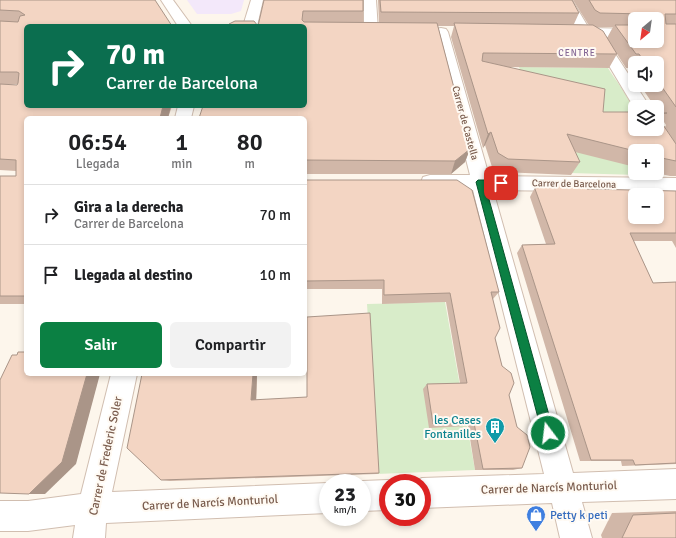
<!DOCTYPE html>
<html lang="es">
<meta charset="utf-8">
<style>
:root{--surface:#fff;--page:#f2f2f2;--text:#202124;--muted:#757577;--line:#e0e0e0;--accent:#0b8043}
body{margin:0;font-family:Signika,sans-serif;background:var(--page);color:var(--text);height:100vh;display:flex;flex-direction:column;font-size:15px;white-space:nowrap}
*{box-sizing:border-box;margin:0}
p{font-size:13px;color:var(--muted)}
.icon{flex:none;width:22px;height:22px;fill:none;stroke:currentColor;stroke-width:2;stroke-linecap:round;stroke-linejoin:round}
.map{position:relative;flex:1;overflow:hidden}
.drawer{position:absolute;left:24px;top:116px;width:283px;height:260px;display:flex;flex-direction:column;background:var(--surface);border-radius:6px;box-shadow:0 2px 6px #0003}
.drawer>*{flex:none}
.guide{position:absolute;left:24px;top:24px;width:283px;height:84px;border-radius:6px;box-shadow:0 2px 6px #0003;background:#0b6e4f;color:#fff;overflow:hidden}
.needle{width:26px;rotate:209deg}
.tools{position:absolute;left:628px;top:12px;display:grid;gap:8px}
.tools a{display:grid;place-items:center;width:36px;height:36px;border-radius:6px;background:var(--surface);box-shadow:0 2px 6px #0003;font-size:20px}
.speed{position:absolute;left:319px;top:474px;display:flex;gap:8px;font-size:20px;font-weight:700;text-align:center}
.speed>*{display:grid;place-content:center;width:52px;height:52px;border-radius:50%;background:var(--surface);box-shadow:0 2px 6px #0003;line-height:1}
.speed small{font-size:10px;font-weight:400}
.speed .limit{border:6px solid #d22;background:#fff;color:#111}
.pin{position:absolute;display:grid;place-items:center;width:34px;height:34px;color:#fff;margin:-17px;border-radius:8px;box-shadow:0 2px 6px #0006}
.me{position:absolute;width:44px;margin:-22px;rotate:345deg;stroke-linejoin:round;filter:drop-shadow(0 0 3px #0008)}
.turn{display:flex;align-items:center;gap:14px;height:84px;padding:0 16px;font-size:18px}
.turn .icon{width:52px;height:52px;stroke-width:2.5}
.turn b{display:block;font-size:28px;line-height:34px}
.eta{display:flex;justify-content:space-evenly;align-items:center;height:68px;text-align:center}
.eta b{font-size:24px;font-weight:600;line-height:28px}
.action{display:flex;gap:8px;margin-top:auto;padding:8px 16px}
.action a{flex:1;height:46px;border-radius:6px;background:var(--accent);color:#fff;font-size:16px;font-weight:600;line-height:46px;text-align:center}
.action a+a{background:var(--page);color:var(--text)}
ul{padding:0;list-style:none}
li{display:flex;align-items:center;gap:12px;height:60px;padding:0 16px;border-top:1px solid var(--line)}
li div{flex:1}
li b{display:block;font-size:15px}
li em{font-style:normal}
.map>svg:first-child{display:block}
.education{fill:#f3e8fa}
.green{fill:#d8ecc9}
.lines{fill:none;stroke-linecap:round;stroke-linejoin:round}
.minor-casing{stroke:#d1beb0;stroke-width:2}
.minor{fill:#fff;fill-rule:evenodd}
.wall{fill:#d1b7a8;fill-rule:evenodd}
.shaded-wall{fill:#aa9588}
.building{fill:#f3d5c3;stroke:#aa9588;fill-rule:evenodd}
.route{fill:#0b8043;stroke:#07532c}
.labels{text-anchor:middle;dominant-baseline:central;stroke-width:4;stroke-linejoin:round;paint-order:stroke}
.far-neighbourhood-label{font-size:9px;letter-spacing:1px;fill:#846695;stroke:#fffaf3}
.street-label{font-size:10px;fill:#7a5c4d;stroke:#fffaf3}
.near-culture-label{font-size:12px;fill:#0d838f;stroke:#fffaf3;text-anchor:end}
.near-street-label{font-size:12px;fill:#7a5c4d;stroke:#fffaf3}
.near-shop-label{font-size:12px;fill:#366cbe;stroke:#fffaf3;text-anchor:start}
</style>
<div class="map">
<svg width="676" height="538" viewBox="0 0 676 538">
<rect width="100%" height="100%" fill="#fdf6ec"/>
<!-- education -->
<polygon class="education" points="187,0 244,0 241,11 231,14 197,14"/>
<!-- green -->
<g class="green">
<path d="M519,67l89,1c11,18 31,39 27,61 -2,8 -9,16 -8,24 2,7 8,12 8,20l3,2 -68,-2 -43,-84z"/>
<polygon points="445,302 475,470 377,474 367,304"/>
</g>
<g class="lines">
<!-- minor casing -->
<g class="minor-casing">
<g id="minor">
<polygon points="161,0 173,0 192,26 178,26"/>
<polygon points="251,0 263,0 257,26 243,26"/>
<polygon points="364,0 376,0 378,30 376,33 366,33 364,30"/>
<polygon points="560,0 572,0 587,25 591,28 635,29 635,37 604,37 650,107 635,107 635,109 596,44 585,36 569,35 567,32 569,29 575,28"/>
<polygon points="441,28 446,29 448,32 489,176 676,178 676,192 493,190 573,473 676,469 676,499 582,502 592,538 560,538 552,503 422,508 422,483 411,483 422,478 544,474 473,190 430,189 423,187 421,182 423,177 430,175 470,175 434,32 436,29"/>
<polygon points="178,106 194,106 191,118 175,118"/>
<polygon points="111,374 137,374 112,492 328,483 328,513 106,523 105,538 73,538 75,525 28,531 0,531 0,501 28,501 81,494"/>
<polygon points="388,480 395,483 388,483 388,510 362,511 362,483 357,483 362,481"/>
</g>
</g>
<!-- minor -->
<use href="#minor" class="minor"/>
</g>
<!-- wall -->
<g class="wall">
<polygon points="0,0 155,0 26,106 172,106 168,118 26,118 26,304 0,304 0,176 16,176 16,171 0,170 0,84 17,85 18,84 0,84"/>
<path d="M264,0h99v22h16l-1,-22h194l7,13 -5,11 15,1 -1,-1 -15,-24h103v144l-11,-17 1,-2 -4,-6 -1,2 15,23v32h-6l-14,-3h1v-22h-22v16l-60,-15 5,10 -9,13 -70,-3 -9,-5 -7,-22 -2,3 -32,-111 3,-11h-16l32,123 -5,13 -14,12h-145l-1,-68zM635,19h22l-22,22zM596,27h17l-6,11zM617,54l9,14h3l6,9v-14h22v22h-17l15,22h2v4l1,2 -55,-1 -95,-45 101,1z"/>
<polygon points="537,184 587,189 676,191 676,248 672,241 633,241 653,283 676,282 676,464 622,466 621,461 580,461 517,253 522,245 546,244 530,197 532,193"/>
<polygon points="305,230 499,292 493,299 495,338 509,395 522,468 513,470 475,470 468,426 429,428 423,389 427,384 460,383 446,302 382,304 382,289 305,289"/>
<polygon points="142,374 257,374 256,400 379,473 377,474 170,481 161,480"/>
<polygon points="676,511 676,538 602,538 601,535 612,513"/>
</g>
<!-- shaded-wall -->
<g class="shaded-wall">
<polygon points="163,106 171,106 168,118 160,118"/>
<polygon points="491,132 485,145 483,148 488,134"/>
<polygon points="470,149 465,162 451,174 455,161"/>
<polygon points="87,374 100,374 76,464 45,494 29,494"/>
<polygon points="253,374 257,374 256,405 251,400"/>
</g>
<!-- building -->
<g class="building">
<polygon points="0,0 155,0 172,26 26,26 26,106 163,106 160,118 26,118 26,296 0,296 0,176 16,176 16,160 0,159 0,84 17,85 18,83 19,73 17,72 0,72 0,21 18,22 20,16 25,15 19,11 0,10"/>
<polygon points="264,0 363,0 363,11 303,11 302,20 304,22 437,23 470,149 455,161 305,160 305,118 199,118 203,106 305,106 305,26 258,26"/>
<polygon points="380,0 572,0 579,13 381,12"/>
<polygon points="589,0 676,0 676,14 665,14 666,24 676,24 676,107 657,80 657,63 645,63 639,54 636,54 615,25 635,25 635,41 657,41 657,19 645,19 645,14 600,13 595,10"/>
<polygon points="235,21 254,21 258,26 229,26 229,24"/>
<polygon points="454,23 593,25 603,31 617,54 483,53 482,61 605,89 603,112 635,112 635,129 657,129 657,113 667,113 659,114 657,116 676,144 676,161 657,157 657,151 635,151 567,134 580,162 508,159 498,153 491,132 488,134"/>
<polygon points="305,180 457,180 472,190 499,292 491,292 500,328 495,338 502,366 511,373 514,383 509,395 517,427 527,435 530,447 522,468 483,469 474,423 433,424 427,384 467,383 450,293 384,295 384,280 305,281"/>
<path d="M537,184h48l2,5 89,2v42h-46l23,50 23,-1v181l-41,2 -2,-5h-42l-69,-215 33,-1 -20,-55zM635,195h22v22h-22z"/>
<polygon points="370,313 379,473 161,480 127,448 142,374 253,374 251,400 307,397 307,317"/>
<polygon points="18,352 26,352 26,374 87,374 62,462 29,494 0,493 0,380 12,355 17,355"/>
<polygon points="676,513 676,538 622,538 633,515"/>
</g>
<!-- route -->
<polygon class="route" points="478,180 501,180 505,183 501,186 485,185 554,433 552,437 548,438 544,437 542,433 476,182"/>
<!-- icons -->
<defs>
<g id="building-pin" transform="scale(1)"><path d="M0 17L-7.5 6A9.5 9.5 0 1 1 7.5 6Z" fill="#0f9aa8" stroke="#fffaf3"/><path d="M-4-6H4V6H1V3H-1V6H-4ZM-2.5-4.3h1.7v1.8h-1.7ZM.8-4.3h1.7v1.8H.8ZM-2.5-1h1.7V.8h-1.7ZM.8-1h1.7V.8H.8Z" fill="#fff"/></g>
<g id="shop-pin" transform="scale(1)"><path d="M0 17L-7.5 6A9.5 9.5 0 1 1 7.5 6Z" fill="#3f7fe0" stroke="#fffaf3"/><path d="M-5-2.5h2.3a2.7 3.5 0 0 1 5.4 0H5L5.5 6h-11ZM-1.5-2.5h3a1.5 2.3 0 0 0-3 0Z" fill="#fff"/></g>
</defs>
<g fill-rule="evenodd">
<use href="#building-pin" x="495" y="427"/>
<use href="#shop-pin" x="536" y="515"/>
</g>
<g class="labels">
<!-- far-neighbourhood labels -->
<g class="far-neighbourhood-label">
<text x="577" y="53">CENTRE</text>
</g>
<!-- street labels -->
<g class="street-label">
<text transform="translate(465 123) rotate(75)">Carrer de Castella</text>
<text transform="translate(574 184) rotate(1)">Carrer de Barcelona</text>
</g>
<!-- near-culture labels -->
<g class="near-culture-label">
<text x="481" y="420">les Cases<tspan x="481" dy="14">Fontanilles</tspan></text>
</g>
<!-- near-street labels -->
<g class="near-street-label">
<text transform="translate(106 456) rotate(-78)">Carrer de Frederic Soler</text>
<text transform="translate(549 488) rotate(-2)">Carrer de Narcís Monturiol</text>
<text transform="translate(210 503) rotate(-3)">Carrer de Narcís Monturiol</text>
</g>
<!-- near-shop labels -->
<g class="near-shop-label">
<text x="550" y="515">Petty k peti</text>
</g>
</g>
</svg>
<div class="tools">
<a><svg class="needle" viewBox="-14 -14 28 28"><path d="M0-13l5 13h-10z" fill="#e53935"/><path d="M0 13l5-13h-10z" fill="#757577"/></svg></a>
<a><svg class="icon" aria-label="sound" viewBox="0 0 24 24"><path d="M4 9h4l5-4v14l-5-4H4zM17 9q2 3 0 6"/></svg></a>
<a><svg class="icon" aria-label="layers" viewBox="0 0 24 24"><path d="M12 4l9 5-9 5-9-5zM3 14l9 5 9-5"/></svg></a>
<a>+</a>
<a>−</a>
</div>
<div class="speed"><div>23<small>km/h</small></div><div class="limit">30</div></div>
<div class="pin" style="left:501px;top:183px;background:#d93025"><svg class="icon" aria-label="arrive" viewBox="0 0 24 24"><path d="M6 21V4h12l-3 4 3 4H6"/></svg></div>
<svg class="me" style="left:548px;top:433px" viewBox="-20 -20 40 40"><circle r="17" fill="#0b8043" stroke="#fff" stroke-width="3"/><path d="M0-11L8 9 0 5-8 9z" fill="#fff"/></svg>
<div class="guide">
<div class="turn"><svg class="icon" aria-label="right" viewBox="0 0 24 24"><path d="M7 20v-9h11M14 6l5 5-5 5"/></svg><div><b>70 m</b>Carrer de Barcelona</div></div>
</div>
<section class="drawer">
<div class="eta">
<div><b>06:54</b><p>Llegada</p></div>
<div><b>1</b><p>min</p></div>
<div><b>80</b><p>m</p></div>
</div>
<ul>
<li><svg class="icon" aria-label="right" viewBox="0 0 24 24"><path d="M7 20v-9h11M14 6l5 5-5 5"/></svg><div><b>Gira a la derecha</b><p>Carrer de Barcelona</p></div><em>70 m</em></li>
<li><svg class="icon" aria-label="arrive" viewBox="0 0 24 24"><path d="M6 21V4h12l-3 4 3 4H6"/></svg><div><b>Llegada al destino</b></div><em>10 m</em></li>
</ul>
<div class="action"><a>Salir</a><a>Compartir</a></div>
</section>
</div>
